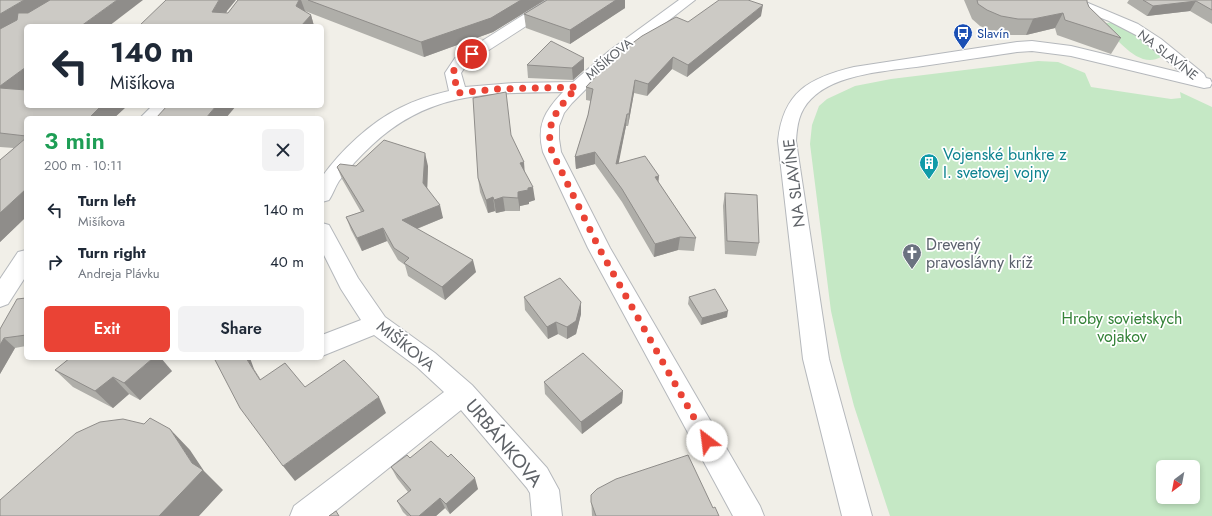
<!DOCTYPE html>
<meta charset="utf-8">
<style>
:root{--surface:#fff;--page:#f2f2f3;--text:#1f2937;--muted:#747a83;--accent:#ea4335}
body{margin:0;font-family:Jost,sans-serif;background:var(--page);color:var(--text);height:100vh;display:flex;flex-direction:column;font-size:15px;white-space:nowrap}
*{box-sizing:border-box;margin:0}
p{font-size:13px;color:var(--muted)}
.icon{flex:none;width:22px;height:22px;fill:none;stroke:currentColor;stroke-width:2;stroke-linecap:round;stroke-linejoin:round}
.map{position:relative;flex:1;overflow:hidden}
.side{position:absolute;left:24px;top:116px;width:300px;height:244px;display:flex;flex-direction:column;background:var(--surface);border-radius:6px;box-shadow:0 2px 6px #0003}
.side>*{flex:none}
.hud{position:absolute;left:24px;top:24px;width:300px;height:84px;border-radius:6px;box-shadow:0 2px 6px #0003;background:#fff;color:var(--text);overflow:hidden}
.needle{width:26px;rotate:212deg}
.controls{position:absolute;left:1156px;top:460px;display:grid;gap:8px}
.controls a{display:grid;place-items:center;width:44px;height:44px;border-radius:6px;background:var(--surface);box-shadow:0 2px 6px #0003;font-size:20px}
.pin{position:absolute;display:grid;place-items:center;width:34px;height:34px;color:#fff;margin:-17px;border:2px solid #fff;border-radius:50%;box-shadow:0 1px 4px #0007}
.me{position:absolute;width:44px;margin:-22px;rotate:330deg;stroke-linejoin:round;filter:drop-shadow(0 0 3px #0008)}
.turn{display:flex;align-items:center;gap:14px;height:84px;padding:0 20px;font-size:18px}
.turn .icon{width:52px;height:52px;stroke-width:2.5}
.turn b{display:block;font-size:28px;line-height:34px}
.round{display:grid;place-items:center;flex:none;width:42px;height:42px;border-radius:6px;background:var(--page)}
.overview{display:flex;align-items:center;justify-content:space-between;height:68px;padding:0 20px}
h1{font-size:24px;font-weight:600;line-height:30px;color:#1e9e55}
.primary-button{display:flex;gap:8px;margin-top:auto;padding:8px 20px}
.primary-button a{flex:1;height:46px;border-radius:6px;background:var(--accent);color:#fff;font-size:16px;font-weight:600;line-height:46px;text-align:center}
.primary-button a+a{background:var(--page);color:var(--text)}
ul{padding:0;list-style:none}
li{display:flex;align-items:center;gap:12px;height:52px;padding:0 20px}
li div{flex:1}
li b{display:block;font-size:15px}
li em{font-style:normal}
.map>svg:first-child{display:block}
.green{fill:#c5e8c5;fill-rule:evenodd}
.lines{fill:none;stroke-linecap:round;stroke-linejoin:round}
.minor-casing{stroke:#b5b8bc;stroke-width:2}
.minor{fill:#fff;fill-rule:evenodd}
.wall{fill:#afaea9}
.shaded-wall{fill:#8f8d8a}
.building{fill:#cccac5;stroke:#8f8d8a}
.route{stroke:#ea4335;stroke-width:7;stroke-dasharray:0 12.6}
.labels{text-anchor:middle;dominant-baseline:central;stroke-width:3.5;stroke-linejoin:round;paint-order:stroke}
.far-transit-label{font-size:13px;fill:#164399;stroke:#fff;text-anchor:start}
.far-street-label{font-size:13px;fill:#5f6368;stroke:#fff}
.culture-label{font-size:16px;fill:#0d838f;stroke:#fff;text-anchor:start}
.street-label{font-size:16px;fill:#5f6368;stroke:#fff}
.worship-label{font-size:16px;fill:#5b616d;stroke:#fff;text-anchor:start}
.park-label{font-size:16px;fill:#348238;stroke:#fff}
.near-street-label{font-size:19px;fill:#5f6368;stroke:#fff}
</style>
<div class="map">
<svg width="1212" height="516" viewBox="0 0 1212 516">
<rect width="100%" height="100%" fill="#f1efe8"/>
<!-- green -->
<g class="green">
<path d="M1113,22l26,14 22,18v3c-23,13 -45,-20 -59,-33z"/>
<path d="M1038,61l20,1 27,11 6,14 80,12 10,-1 -1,-6 32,15v409h-322l-36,-110 -12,-46 -11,-49 -21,-167 2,-19 7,-19 8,-7 28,-13 36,-7zM1163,467h30v30h-30z"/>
</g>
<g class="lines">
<!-- minor casing -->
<g class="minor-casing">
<g id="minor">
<path d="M547,0h17l-2,3 -95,61 -6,9 4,14 49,-4 59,-1 36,-31 70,-51h16l-89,69 -34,34 -8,10 -5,13v13l2,13 49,96 150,258 4,10h-31l-145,-268 -45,-96c-7,-27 2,-41 20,-60 -74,1 -133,-1 -191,53 -12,11 -23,23 -33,36 -4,6 -6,13 -10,19l-7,2v-25c18,-26 49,-55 78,-69 15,-8 32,-13 49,-17l-4,-18 10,-15z"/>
<path d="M1061,0h20l57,24 23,15 43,35 2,4 4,1 2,4 -2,4 -6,1 -133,-32 -39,-5 -15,1c-31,5 -62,9 -94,14 -34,5 -87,7 -112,33 -12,12 -14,26 -15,42l33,218 43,157h-30l-39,-157 -25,-218c5,-49 31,-63 76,-74l163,-25 15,-1 39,5 111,27 -46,-38 -27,-14 -46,-18z"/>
<polygon points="152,106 171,106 159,118 140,118"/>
<polygon points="322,223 329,225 358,278 385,317 435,353 472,385 547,468 559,490 562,516 532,516 530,493 527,488 461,410 329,516 290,516 294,506 444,392 417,367 374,335 322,356 322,335 361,320 341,289 322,251"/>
<polygon points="26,250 26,276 8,304 0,307 0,279 18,252"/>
</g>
</g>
<!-- minor -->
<use href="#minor" class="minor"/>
</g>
<!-- wall -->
<g class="wall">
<polygon points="0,0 25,90 127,106 114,118 26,118 26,217 0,242 0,160 14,148 0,147"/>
<polygon points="238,0 545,0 493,32 424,57 305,11 305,12 311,15 314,26 139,26 227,11 226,13 228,13"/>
<polygon points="547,0 625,0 625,8 570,44 526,28 524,14"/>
<polygon points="964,0 1087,0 1087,2 1089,7 1121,38 1111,54 1057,35 1055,28 1026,35 1010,35 994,32 980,26 972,19"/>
<polygon points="1129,0 1212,0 1212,24 1190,11 1147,16 1127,3"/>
<polygon points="761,16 687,77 672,69 647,96 634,93 628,126 626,126 618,163 659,183 696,238 694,251 678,250 654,257 622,202 595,164 576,169 575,157 588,115 591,101 586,100 586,87 595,77 595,69 603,68 688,22"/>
<polygon points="551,41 584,70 573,80 528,78 527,65"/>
<polygon points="511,135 535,200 529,202 529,204 520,206 520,211 505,211 496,213 495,211 488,213 480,192 478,178"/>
<polygon points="356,166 428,166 427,188 443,218 417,229 476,272 445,300 408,276 405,265 398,260 387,241 362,251 351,230 346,217 361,212 342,179 337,167"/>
<polygon points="725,193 759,243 756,256 725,254 723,206"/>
<polygon points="524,297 581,314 576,334 567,339 558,334 548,339 525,310"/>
<polygon points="689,297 727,317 701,325 688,304"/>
<polygon points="26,298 26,346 15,348 0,374 0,329"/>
<polygon points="55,370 172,371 140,400 129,394 113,408 73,387"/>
<polygon points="544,382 623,391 622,403 582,434 545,394"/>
<polygon points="410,458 478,489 450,514 445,508 436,516 407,516 403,512 397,501 408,492 397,478 391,467"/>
<polygon points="591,495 713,508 719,516 592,516"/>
</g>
<!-- shaded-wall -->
<g class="shaded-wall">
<polygon points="24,0 53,0 0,34 0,14"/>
<polygon points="117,0 143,0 109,26 81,26"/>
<polygon points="219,0 236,0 227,11 219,26 212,12"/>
<polygon points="299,0 301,0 305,11 301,20 296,6"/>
<polygon points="521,0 545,0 493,32 424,57 421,42"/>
<polygon points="616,0 625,0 625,8 570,44 570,30"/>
<polygon points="1196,1 1190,11 1147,16 1153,6"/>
<polygon points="763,5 761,16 687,77 688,65"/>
<polygon points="1063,13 1055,28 1026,35 1033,19"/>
<polygon points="311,15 314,26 301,26"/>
<polygon points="673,57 672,69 647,96 648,84"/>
<polygon points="584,58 584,70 573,80 572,68"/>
<polygon points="26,67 26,89 8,103 0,92 0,86"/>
<polygon points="635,80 634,93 628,126 629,114"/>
<polygon points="101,106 127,106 114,118 89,118"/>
<polygon points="216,106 236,106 226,118 206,118"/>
<polygon points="627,114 626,126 616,177 616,164"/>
<polygon points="595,152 595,164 576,169 575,157"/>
<polygon points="425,153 428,166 427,195 423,183"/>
<polygon points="524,162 525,176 520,163"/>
<polygon points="659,176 658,188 655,177"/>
<polygon points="533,187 535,200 529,202 529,204 520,206 520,211 518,198 518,192 528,188"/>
<polygon points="26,189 26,217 0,242 0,213"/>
<polygon points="493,197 495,211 488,213 486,200"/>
<polygon points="503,197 505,211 496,213 494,200"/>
<polygon points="440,205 443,218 406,233 402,220"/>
<polygon points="383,228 387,241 362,251 357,238"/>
<polygon points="680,237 678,250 654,257 655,244"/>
<polygon points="473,260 476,272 445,300 442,287"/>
<polygon points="581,302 581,314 576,334 567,339 567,327"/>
<polygon points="728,311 727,317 701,325 702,318"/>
<polygon points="556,322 558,334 548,339 547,327"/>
<polygon points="4,338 15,348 0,374 0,345"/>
<polygon points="153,358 161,358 172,371 140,400 124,383"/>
<polygon points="246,358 250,358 254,369 271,396"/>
<polygon points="113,377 129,394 113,408 95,391"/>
<polygon points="623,391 622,403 582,434 581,422"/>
<polygon points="379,397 386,413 295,481 283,466"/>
<polygon points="170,429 190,450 204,471 223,490 199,516 159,516 192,463"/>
<polygon points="475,478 478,489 450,514 446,504"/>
<polygon points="440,498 445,508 436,516 419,516"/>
</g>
<!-- building -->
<g class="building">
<polygon points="0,0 24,0 0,14"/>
<polygon points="50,0 117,0 81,26 26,26 26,67 0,86 0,29 17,20 18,13 28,13"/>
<polygon points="166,0 219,0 212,12 228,13 238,0 299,0 296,6 311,15 301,26 139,26"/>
<polygon points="308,0 521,0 491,18 421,42"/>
<polygon points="547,0 616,0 570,30 524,14"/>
<polygon points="719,0 748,0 763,5 688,65 673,57 648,84 635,80 629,114 627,114 616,164 645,156 659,176 655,177 696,238 680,237 655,244 622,189 595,152 575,157 588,115 593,89 586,87 602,70 595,69 599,66 603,68 611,59 642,36 676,17 688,22"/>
<polygon points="977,0 1087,0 1087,2 1089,7 1121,38 1065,20 1063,13 1033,19 1018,19 1001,16 987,10 978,4"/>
<polygon points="1143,0 1212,0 1212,10 1196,1 1153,6"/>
<polygon points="551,41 584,58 572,68 527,65"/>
<polygon points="0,88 26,90 26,106 101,106 89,118 26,118 26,136 0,133"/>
<polygon points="506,92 511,135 524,162 520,163 533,187 528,188 528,190 518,192 518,198 503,197 494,200 493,197 486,200 478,178 473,98"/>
<polygon points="167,106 216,106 206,118 156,118"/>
<polygon points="26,138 26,189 0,213 0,160"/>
<polygon points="384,140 425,153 423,183 440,205 402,220 473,260 442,287 404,263 409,258 394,248 383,228 357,238 346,217 364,211 337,167 340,164 356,166"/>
<polygon points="725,193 757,195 759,243 727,241"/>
<polygon points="560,278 581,302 576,321 567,327 556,322 547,327 524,297"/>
<polygon points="715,289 728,311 702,318 689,297"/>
<polygon points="26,298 26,335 4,338 0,345 0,329 17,299"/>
<polygon points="583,353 623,391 581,422 544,382"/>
<polygon points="70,358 153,358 124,383 113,377 95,391 55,370"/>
<polygon points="214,358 246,358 260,380 285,363 305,387 344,360 379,397 283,466 240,408"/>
<polygon points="150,418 170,429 192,463 203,470 159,516 0,516 0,500 76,433 100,422 123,419 144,424"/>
<polygon points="431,441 448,457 451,454 475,478 446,504 440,498 419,516 411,516 397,501 411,490 391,467 407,455 410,458"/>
<polygon points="688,455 713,508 715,507 719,516 596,516 591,502 591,495 597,489 616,479"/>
<polygon points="336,511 339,516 329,516"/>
</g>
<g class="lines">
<!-- route -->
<path class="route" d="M472,54l-12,7 -7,11 5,21 39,-4 80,-2c-19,22 -33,35 -25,65l47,96 108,193"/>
</g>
<!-- icons -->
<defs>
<g id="bus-pin" transform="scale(1)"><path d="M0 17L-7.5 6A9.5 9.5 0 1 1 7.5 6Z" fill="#1a4fb4" stroke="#fff"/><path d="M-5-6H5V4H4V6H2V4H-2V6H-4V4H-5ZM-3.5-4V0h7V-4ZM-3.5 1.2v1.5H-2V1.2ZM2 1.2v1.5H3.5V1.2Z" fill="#fff"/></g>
<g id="building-pin" transform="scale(1)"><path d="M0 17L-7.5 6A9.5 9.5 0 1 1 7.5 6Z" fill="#0f9aa8" stroke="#fff"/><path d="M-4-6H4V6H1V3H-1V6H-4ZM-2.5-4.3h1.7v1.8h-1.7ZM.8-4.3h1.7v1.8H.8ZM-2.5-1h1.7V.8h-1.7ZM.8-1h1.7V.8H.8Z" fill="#fff"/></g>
<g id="church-pin" transform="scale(1)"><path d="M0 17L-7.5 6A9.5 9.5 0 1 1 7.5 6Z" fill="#6b7280" stroke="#fff"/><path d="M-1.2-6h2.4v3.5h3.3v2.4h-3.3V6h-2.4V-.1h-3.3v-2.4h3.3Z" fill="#fff"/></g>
</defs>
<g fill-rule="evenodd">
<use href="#bus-pin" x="963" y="33"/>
<use href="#building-pin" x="929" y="163"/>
<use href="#church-pin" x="912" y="253"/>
</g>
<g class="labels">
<!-- far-transit labels -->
<g class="far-transit-label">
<text x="977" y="33">Slavín</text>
</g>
<!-- far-street labels -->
<g class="far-street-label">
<text transform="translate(1168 55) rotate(38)">NA SLAVÍNE</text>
<text transform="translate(609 59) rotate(-40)">MIŠÍKOVA</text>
</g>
<!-- culture labels -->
<g class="culture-label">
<text x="943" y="154">Vojenské bunkre z<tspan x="943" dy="18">I. svetovej vojny</tspan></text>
</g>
<!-- street labels -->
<g class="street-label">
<text transform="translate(794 183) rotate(-97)">NA SLAVÍNE</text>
<text transform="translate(406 346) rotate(39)">MIŠÍKOVA</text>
</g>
<!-- worship labels -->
<g class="worship-label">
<text x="926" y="244">Drevený<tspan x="926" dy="18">pravoslávny kríž</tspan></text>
</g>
<!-- park labels -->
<g class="park-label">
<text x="1122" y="318">Hroby sovietskych<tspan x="1122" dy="18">vojakov</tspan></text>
</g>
<!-- near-street labels -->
<g class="near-street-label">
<text transform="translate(504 443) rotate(50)">URBÁNKOVA</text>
</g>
</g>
</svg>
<div class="controls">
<a><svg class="needle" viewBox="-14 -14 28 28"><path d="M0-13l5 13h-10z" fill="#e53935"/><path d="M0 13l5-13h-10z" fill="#747a83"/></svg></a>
</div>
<div class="pin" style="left:472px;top:54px;background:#d93025"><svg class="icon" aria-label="arrive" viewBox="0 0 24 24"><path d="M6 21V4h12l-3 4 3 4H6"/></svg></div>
<svg class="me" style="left:707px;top:441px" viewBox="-20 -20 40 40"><circle r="19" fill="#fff"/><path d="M0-13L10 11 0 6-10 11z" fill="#ea4335"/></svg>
<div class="hud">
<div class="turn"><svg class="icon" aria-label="left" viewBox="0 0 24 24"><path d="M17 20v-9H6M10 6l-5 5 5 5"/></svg><div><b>140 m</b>Mišíkova</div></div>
</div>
<section class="side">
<div class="overview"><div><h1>3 min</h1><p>200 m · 10:11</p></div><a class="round"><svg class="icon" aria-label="close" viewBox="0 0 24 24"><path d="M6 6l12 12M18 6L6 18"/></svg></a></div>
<ul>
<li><svg class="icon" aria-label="left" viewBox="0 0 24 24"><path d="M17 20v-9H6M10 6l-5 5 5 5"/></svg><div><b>Turn left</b><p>Mišíkova</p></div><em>140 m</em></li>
<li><svg class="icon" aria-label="right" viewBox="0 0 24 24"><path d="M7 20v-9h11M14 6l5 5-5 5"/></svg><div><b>Turn right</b><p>Andreja Plávku</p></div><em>40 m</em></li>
</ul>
<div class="primary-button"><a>Exit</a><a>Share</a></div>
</section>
</div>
